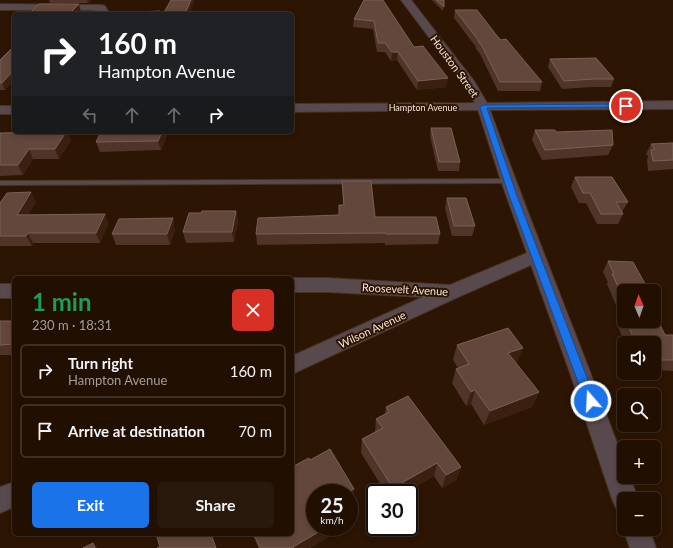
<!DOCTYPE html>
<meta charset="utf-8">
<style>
:root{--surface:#211002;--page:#29190c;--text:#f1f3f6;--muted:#a29d99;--line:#3e3024;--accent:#1a73e8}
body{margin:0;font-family:Lato,sans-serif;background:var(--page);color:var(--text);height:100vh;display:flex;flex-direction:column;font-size:15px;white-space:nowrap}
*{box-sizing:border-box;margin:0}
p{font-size:13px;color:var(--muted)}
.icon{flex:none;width:22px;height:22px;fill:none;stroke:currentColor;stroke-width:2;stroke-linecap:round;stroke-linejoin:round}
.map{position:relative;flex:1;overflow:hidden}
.sheet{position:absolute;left:12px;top:276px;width:282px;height:260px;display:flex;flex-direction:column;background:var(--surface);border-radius:6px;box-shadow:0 2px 6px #0003,0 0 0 1px var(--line)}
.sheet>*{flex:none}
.hud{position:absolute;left:12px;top:12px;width:282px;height:122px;border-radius:6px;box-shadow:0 2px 6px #0003,0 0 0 1px var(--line);background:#202124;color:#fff;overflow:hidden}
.needle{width:26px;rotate:358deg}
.controls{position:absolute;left:617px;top:284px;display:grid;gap:8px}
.controls a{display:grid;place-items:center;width:44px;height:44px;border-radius:6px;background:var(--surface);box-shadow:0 2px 6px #0003,0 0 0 1px var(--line);font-size:20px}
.speed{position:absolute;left:306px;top:484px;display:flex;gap:8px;font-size:20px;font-weight:700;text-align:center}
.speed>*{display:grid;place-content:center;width:52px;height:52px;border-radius:50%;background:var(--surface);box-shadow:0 2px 6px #0003,0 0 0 1px var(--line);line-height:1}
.speed small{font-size:10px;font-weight:400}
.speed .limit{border:2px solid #111;border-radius:6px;background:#fff;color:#111}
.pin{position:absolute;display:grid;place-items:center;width:34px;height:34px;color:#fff;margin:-17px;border:2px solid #fff;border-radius:50%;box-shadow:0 1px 4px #0007}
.me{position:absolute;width:44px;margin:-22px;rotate:341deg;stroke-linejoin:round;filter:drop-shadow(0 0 3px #0008)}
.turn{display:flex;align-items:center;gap:14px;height:84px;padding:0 20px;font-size:18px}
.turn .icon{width:52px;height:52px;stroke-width:2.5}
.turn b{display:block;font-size:28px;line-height:34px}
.lanes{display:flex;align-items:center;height:38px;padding:0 20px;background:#0003;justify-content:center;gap:20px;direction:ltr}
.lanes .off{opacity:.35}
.round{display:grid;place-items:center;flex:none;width:42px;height:42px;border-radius:6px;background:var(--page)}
.head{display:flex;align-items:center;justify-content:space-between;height:68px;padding:0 20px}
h1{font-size:24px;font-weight:700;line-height:30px;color:#1e9e55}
.action{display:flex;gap:8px;margin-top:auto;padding:8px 20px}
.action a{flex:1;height:46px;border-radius:6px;background:var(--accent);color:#fff;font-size:16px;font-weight:700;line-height:46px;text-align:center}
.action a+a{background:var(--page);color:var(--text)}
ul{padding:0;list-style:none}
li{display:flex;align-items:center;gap:12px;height:54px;margin:0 8px 6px;padding:0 12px;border:2px solid var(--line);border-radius:6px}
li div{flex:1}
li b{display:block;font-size:15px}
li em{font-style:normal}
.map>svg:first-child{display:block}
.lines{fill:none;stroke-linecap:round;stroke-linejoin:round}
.service-casing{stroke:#483220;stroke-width:2}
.minor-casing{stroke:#483220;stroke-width:2}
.service{fill:#58494e;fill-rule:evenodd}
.minor{fill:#58494e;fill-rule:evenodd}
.wall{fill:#513429}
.shaded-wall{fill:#3b2012}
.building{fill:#63473c;stroke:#7a6055}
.route{fill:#1a73e8;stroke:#114b97}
.labels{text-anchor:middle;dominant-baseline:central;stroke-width:4;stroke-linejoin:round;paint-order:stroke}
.far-street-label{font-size:9px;fill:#f7e5d9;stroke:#2c1502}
.street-label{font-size:11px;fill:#f7e5d9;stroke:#2c1502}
</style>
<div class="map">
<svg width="673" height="548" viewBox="0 0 673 548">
<rect width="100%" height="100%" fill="#2c1502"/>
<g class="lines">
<!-- service casing -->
<g class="service-casing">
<polygon id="service" points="508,179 512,181 511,183 0,185 0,181"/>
</g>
<!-- minor casing -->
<g class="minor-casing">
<g id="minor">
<path d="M401,0h10l63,81 13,22 186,-2v8l-183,1c42,118 91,234 134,352v15h6l8,22h-14v12l-8,-3 -4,-9 -42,-126 -39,-108 -75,33 -164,76v-18l131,-59 -96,-5h-35v-14h35l123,7 77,-32 -26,-72 -23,-71 -186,2v-8l183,-1 -11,-19z"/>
<polygon points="0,4 102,5 105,6 110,14 100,14 99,11 90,10 0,10"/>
<rect x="0" y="106" width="14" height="8"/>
<rect x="0" y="284" width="14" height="14"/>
<polygon points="14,482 14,507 0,513 0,487"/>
<polygon points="624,526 624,529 649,529 656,548 630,548 623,529"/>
</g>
</g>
<!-- service -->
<use href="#service" class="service"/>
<!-- minor -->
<use href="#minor" class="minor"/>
</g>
<!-- wall -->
<g class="wall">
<polygon points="49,0 91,0 88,3 50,3"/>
<polygon points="364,0 414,47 446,87 417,90 397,60 391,61 385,52 377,52 373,29 353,27 354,19"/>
<polygon points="432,0 444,0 443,11"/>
<polygon points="455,10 498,37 542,82 540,91 498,91 480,54 476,49 476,47 454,18"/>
<polygon points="550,59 614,79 611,87 592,87 562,89 548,67"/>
<polygon points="0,60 5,90 0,90"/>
<polygon points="431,128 460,162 459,171 438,171 430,136"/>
<polygon points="535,130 556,132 613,145 608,155 542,160 532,140"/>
<polygon points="46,132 68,132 71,140 59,159 33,159 23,175 0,176 0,133"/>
<polygon points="101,132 168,132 168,133 161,150 100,152 96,142"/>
<polygon points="673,143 673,169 648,171 647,160 648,156 646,154 651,144"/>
<polygon points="575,177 628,202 622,212 623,214 618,224 597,224 586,203 579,203 571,187"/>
<polygon points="342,181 375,217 440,234 438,244 385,245 385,243 257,245 256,234 339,215 343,205"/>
<polygon points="447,198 475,226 472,236 452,236 445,208"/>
<polygon points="36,202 28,215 105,214 108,224 100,243 33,243 32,246 0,246 0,203"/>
<polygon points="236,211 238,221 234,242 186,243 183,232 201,213"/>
<polygon points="175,229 170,245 116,245 112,234"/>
<polygon points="608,261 624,291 624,321 654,321 665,335 673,335 673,371 654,370 654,343 625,343 616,322 618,319 616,315 618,310 607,284 608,282 603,272"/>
<rect x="0" y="321" width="14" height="34"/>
<polygon points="457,345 517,363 516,363 539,392 532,407 484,425 471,404 466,406 452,383 456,369 458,368 453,360"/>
<polygon points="386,407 461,467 456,480 442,488 434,476 404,493 386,493 361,453 362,439 375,433 376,419 385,414"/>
<polygon points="310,460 353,500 315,493 333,534 310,548 259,548 252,534 292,534"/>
</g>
<!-- shaded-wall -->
<g class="shaded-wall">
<polygon points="87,0 91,0 88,3"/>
<polygon points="191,0 194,0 194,3 190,14 185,14"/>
<polygon points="79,4 81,12 79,14 69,14"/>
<polygon points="392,52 398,52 397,60 391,61"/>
<polygon points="14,70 14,81 5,90 2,83"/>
<polygon points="448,78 446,87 417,90 418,81"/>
<polygon points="66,132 68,132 71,140 59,159 55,149"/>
<polygon points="162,132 168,132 168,133 161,150 158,141"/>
<polygon points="29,149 33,159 23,175 18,165"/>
<polygon points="31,192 36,202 22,225 17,215"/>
<polygon points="236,211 238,221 234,242 232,232"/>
<polygon points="105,214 108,224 100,243 96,233"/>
<polygon points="173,218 175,229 170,245 167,234"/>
<polygon points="28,233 33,243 32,246 26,236"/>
<polygon points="523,348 517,363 503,368 508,353"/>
<polygon points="475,390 471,404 466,406 471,392"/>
<polygon points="539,392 532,407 484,425 490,411"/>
<polygon points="437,463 434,476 404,493 392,493 393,488"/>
<polygon points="461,467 456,480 442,488 446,475"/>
<polygon points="354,489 353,500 349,502 349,493 346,493"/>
<polygon points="327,527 333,527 333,534 310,548 293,548 293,547"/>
<polygon points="93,543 98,548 95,548"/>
</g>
<!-- building -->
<g class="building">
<polygon points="171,0 191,0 185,14 163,14"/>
<polygon points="364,0 383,0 414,47 423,46 448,78 418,81 398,52 392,52 385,43 378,43 374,21 354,19"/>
<polygon points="436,0 444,0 444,7"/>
<polygon points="39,4 79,4 69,14 29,14"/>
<polygon points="455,10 477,10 498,37 501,40 506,39 542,82 500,82 482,46 478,41 479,41"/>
<polygon points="160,11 159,14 135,14 136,12"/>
<polygon points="14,46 14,70 2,83 0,83 0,60"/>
<polygon points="596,58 614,79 594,79 564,81 550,59"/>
<polygon points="431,128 451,128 460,162 439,162"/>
<polygon points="535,130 555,130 556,132 612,130 613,145 545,150"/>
<polygon points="46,132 66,132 55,149 29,149 18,165 0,165 0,133"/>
<polygon points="101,132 162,132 158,141 96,142"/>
<polygon points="673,143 673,160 653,161 651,150 655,149 651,144"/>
<polygon points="575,177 612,177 628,202 616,202 623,214 601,214 590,193 583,193"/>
<polygon points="342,181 371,181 375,217 436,217 440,234 386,234 386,233 256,234 258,218 339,215 339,205 344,205"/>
<polygon points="31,192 17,215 105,214 96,233 28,233 26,236 0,236 0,203 7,193"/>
<polygon points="447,198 466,198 475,226 454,226"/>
<polygon points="202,211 236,211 232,232 183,232 189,213 201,213"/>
<polygon points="173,218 167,234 112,234 119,219"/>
<polygon points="608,261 633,262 649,291 624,291 624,299 612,274 614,274"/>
<polygon points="622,304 624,304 624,309"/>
<polygon points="654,313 665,335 673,335 673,360 654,360 654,343 636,343 626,321 654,321"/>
<polygon points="0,321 14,321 14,344 0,345"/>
<polygon points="508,328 523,348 508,353 539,392 490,411 475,390 471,392 456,369 469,364 457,345"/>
<polygon points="408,396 461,467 446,475 437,463 393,488 362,439 383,428 376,419 389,412 386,407"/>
<polygon points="330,449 354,489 346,493 315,493 315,527 327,527 293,547 294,548 260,548 254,534 292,534 292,467 309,458 310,460"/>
<polygon points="156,534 211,534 216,548 157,548 160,547"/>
<polygon points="93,543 95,548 83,548"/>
</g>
<!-- route -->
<polygon class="route" points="626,104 628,104 628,107 487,108 516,193 596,401 595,405 591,406 587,405 585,401 508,193 480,107 483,105"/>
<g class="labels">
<!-- far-street labels -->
<g class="far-street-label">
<text x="423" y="107">Hampton Avenue</text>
</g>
<!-- street labels -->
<g class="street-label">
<text transform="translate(455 66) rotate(54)">Houston Street</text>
<text transform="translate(405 289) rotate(3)">Roosevelt Avenue</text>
<text transform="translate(372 329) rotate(-25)">Wilson Avenue</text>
</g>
</g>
</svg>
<div class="controls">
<a><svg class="needle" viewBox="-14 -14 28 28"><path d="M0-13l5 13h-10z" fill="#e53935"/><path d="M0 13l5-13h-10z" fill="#a29d99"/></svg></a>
<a><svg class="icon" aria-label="sound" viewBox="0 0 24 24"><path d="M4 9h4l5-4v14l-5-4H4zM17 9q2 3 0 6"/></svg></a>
<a><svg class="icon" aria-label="search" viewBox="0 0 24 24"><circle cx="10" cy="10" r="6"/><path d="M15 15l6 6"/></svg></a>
<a>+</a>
<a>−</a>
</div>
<div class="speed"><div>25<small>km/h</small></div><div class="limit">30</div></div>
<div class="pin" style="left:626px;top:106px;background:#d93025"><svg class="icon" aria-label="arrive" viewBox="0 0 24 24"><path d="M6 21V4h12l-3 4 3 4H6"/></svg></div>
<svg class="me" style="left:591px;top:401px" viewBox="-20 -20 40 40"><circle r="17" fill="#1a73e8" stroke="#fff" stroke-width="3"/><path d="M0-11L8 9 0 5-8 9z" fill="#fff"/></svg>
<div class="hud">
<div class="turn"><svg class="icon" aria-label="right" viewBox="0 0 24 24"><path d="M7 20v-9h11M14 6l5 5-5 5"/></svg><div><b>160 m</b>Hampton Avenue</div></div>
<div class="lanes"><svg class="icon off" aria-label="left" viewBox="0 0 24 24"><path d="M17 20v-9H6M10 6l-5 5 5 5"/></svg><svg class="icon off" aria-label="ahead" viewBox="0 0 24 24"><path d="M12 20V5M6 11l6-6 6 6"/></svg><svg class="icon off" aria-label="ahead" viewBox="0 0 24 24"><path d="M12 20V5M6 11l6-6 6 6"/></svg><svg class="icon" aria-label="right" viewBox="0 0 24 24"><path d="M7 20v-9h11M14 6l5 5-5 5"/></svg></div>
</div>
<section class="sheet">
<div class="head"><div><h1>1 min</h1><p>230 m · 18:31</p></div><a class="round" style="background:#d93025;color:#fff"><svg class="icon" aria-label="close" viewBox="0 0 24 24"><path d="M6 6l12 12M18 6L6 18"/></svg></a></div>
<ul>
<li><svg class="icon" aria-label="right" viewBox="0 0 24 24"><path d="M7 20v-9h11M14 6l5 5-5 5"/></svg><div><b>Turn right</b><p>Hampton Avenue</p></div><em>160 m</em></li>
<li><svg class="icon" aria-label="arrive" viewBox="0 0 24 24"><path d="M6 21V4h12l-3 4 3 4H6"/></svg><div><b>Arrive at destination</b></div><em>70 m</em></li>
</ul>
<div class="action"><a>Exit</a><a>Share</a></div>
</section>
</div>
